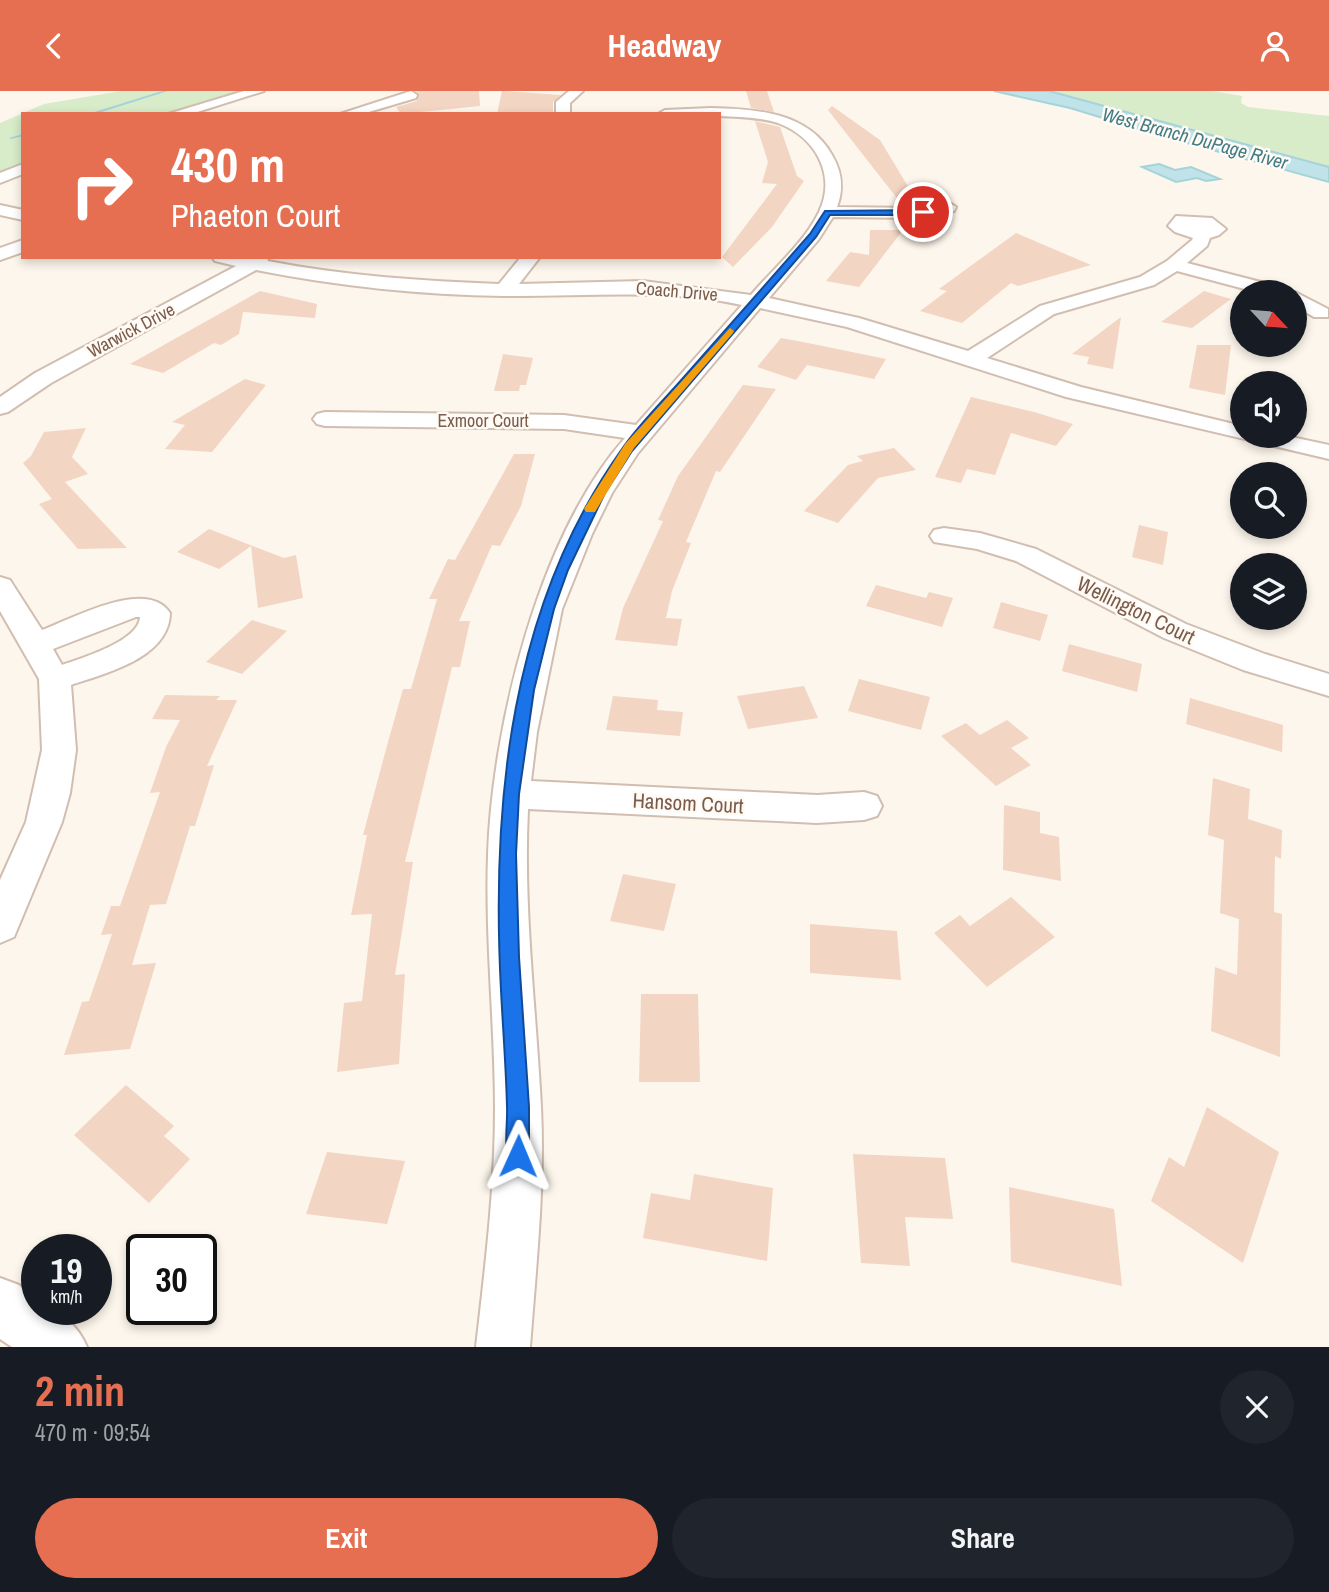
<!DOCTYPE html>
<meta charset="utf-8">
<style>
:root{--surface:#171b24;--page:#20242c;--text:#f1f3f6;--muted:#9ea1a6;--accent:#e76f51}
body{margin:0;font-family:"Archivo Narrow",sans-serif;background:var(--page);color:var(--text);height:100vh;display:flex;flex-direction:column;font-size:26px;white-space:nowrap}
*{box-sizing:border-box;margin:0}
p{font-size:23px;color:var(--muted)}
.icon{flex:none;width:38px;height:38px;fill:none;stroke:currentColor;stroke-width:2;stroke-linecap:round;stroke-linejoin:round}
.map{position:relative;height:1256px;overflow:hidden}
.drawer{display:flex;flex-direction:column;background:var(--surface);flex:1}
.drawer>*{flex:none}
.banner{position:absolute;left:21px;top:21px;width:700px;height:147px;border-radius:0px;box-shadow:0 4px 10px #0003;background:#e76f51;color:#fff;overflow:hidden}
.needle{width:46px;rotate:116deg}
.fabs{position:absolute;left:1230px;top:189px;display:grid;gap:14px}
.fabs a{display:grid;place-items:center;width:77px;height:77px;border-radius:50%;background:var(--surface);box-shadow:0 4px 10px #0003;font-size:35px}
.speed{position:absolute;left:21px;top:1143px;display:flex;gap:14px;font-size:35px;font-weight:700;text-align:center}
.speed>*{display:grid;place-content:center;width:91px;height:91px;border-radius:50%;background:var(--surface);box-shadow:0 4px 10px #0003;line-height:1}
.speed small{font-size:18px;font-weight:400}
.speed .limit{border:4px solid #111;border-radius:10px;background:#fff;color:#111}
.pin{position:absolute;display:grid;place-items:center;width:60px;height:60px;color:#fff;margin:-30px;border:4px solid #fff;border-radius:50%;box-shadow:0 2px 7px #0007}
.me{position:absolute;width:77px;margin:-38px;rotate:1deg;stroke-linejoin:round;filter:drop-shadow(0 0 5px #0008)}
.turn{display:flex;align-items:center;gap:24px;height:147px;padding:0 35px;font-size:32px}
.turn .icon{width:91px;height:91px;stroke-width:2.5}
.turn b{display:block;font-size:49px;line-height:60px}
.round{display:grid;place-items:center;flex:none;width:74px;height:74px;border-radius:37px;background:var(--page)}
.head{display:flex;align-items:center;justify-content:space-between;height:119px;padding:0 35px}
h1{font-size:42px;font-weight:700;line-height:52px;color:var(--accent)}
.button{display:flex;gap:14px;margin-top:auto;padding:14px 35px}
.button a{flex:1;height:80px;border-radius:42px;background:var(--accent);color:#fff;font-size:28px;font-weight:700;line-height:80px;text-align:center}
.button a+a{background:var(--page);color:var(--text)}
header{display:flex;justify-content:space-between;align-items:center;height:91px;padding:0 35px;background:var(--accent);color:#fff;font-size:32px;font-weight:700}
.map>svg:first-child{display:block}
.green{fill:#d8ecc9}
.water{fill:#bfe3e8;stroke:#a5d3da;stroke-width:2}
.lines{fill:none;stroke-linecap:round;stroke-linejoin:round}
.stream{fill:#a5d3da;fill-rule:evenodd}
.building{fill:#f3d5c3}
.street-casing{stroke:#d1beb0;stroke-width:4}
.street{fill:#fff;fill-rule:evenodd}
.route{fill:#1a73e8;stroke:#114b97;stroke-width:2}
.slow{fill:#f59e0b}
.labels{text-anchor:middle;dominant-baseline:central;stroke-width:5;stroke-linejoin:round;paint-order:stroke}
.far-street-label{font-size:18px;fill:#7a5c4d;stroke:#fffaf3}
.far-water-label{font-size:19px;font-style:italic;fill:#437c86;stroke:#fffaf3}
.street-label{font-size:21px;fill:#7a5c4d;stroke:#fffaf3}
</style>
<header><svg class="icon" aria-label="back" viewBox="0 0 24 24"><path d="M15 5l-7 7 7 7"/></svg>Headway<svg class="icon" aria-label="person" viewBox="0 0 24 24"><circle cx="12" cy="8" r="4"/><path d="M4 21q1-7 8-7t8 7"/></svg></header>
<div class="map">
<svg width="1329" height="1256" viewBox="0 0 1329 1256">
<rect width="100%" height="100%" fill="#fdf6ec"/>
<!-- green -->
<g class="green">
<polygon points="121,0 251,0 169,23 23,23 23,76 0,84 0,32 44,13"/>
<polygon points="1049,0 1213,0 1242,5 1241,12 1248,16 1329,25 1329,76"/>
</g>
<!-- water -->
<g class="water">
<polygon points="994,0 1049,0 1329,76 1329,91 1165,46 1070,17"/>
<polygon points="1159,73 1175,79 1191,76 1220,88 1206,90 1197,87 1176,91 1142,76"/>
</g>
<g class="lines">
<!-- stream -->
<g class="stream">
<polygon points="162,0 168,0 95,23 88,23"/>
<polygon points="23,43 23,45 11,48 9,47"/>
</g>
</g>
<!-- building -->
<g class="building">
<polygon points="416,0 479,0 480,15 401,23 396,16 417,10 419,3"/>
<polygon points="502,0 503,0 561,4 553,11 553,23 497,23"/>
<polygon points="746,0 767,0 774,21 751,17"/>
<polygon points="832,15 880,49 912,102 900,111 828,19"/>
<polygon points="755,30 780,36 797,85 804,90 772,136 733,176 722,166 777,93 762,92 768,71"/>
<polygon points="870,139 903,139 859,196 826,190 850,161 869,164"/>
<polygon points="1016,142 1091,174 1018,195 1011,192 962,232 920,220 947,200 939,198"/>
<polygon points="260,200 317,213 315,227 243,221 239,243 221,254 214,252 163,282 130,273"/>
<polygon points="1204,200 1231,208 1192,237 1161,231"/>
<polygon points="1121,226 1113,278 1087,273 1089,266 1072,263"/>
<polygon points="781,247 803,251 886,268 874,288 807,274 796,289 757,276"/>
<polygon points="1197,254 1231,254 1225,304 1189,297"/>
<polygon points="503,263 533,267 526,294 520,294 519,300 494,300"/>
<polygon points="245,288 266,294 212,361 165,358 185,334 172,331"/>
<polygon points="743,294 776,298 720,381 716,380 686,451 691,452 672,500 666,527 682,528 677,555 615,549 623,517 663,430 658,429 678,385"/>
<polygon points="971,306 1034,321 1073,333 1056,355 1011,342 995,384 967,378 961,392 935,386"/>
<polygon points="86,337 72,366 88,383 65,391 127,457 78,458 39,413 52,408 23,372 31,365 44,341"/>
<polygon points="894,357 916,379 878,387 838,432 804,420 848,374 863,370 857,365"/>
<polygon points="514,363 535,363 521,415 500,455 492,454 459,530 470,530 460,576 452,576 405,771 413,771 395,884 405,883 399,973 337,981 344,912 362,910 372,823 351,824 367,744 363,744 388,651 403,598 411,598 437,508 429,508 448,468 455,469"/>
<polygon points="1139,434 1168,441 1163,474 1132,466"/>
<polygon points="209,438 284,467 296,464 303,507 258,517 251,455 219,478 177,461"/>
<polygon points="876,494 926,507 929,501 953,507 942,536 866,515"/>
<polygon points="1001,511 1048,524 1040,550 993,537"/>
<polygon points="252,529 287,540 242,583 206,571"/>
<polygon points="1069,553 1142,573 1137,601 1062,580"/>
<polygon points="859,588 930,606 921,639 848,620"/>
<polygon points="804,595 818,627 748,638 737,605"/>
<polygon points="165,604 220,605 216,609 237,609 207,675 214,674 195,735 190,735 166,813 150,814 132,874 156,872 130,958 64,964 82,911 89,910 112,843 101,844 111,815 120,815 160,701 150,702 166,656 180,629 152,628"/>
<polygon points="613,605 658,609 657,619 683,621 680,645 606,639"/>
<polygon points="1190,607 1283,634 1282,661 1186,633"/>
<polygon points="1007,629 1029,647 1011,657 1031,674 996,695 941,645 966,632 980,644"/>
<polygon points="1213,687 1250,698 1248,728 1282,739 1281,768 1275,765 1274,821 1282,823 1280,966 1211,940 1215,876 1237,884 1239,828 1220,822 1224,749 1208,744"/>
<polygon points="1004,714 1040,721 1040,742 1059,746 1061,790 1003,779"/>
<polygon points="623,783 676,793 664,840 610,830"/>
<polygon points="1011,806 1055,846 987,896 934,842 960,824 970,835"/>
<polygon points="810,833 897,840 901,889 810,882"/>
<polygon points="641,903 698,903 700,991 639,991"/>
<polygon points="126,994 174,1035 164,1045 190,1068 149,1112 74,1044"/>
<polygon points="1207,1016 1279,1061 1243,1172 1151,1110 1169,1066 1184,1076"/>
<polygon points="327,1061 405,1070 387,1133 306,1123"/>
<polygon points="853,1063 945,1067 953,1128 905,1126 910,1175 861,1172"/>
<polygon points="694,1083 773,1097 767,1170 643,1147 651,1102 690,1109"/>
<polygon points="1009,1096 1114,1118 1122,1195 1011,1171"/>
</g>
<g class="lines">
<!-- street casing -->
<g class="street-casing">
<g id="street">
<polygon points="244,0 264,0 191,23 168,23"/>
<polygon points="411,0 417,4 416,7 362,23 340,23"/>
<polygon points="569,0 583,0 570,12 570,23 556,23 556,11"/>
<path d="M711,17c45,1 97,4 121,47 10,17 12,33 5,52l79,1 32,-6 8,5 -2,4 -38,7 -83,-1 -14,22 -50,59 90,20 109,33 72,-45 100,-29 27,-16 25,-21 1,-2 -18,-6 -7,-6 8,-10 36,2 14,11 -7,6 -9,3 -3,8 -20,17 97,25 2,4h-30l-79,-21 -23,14 -100,29 -67,44 94,29 161,39v10h45l42,9v14l-263,-62 -219,-70 -87,-19 -122,145 -26,40 -20,41 -30,75 -25,123 -6,49 286,14 47,-3 13,4 5,10 -5,10 -13,4 -47,3 -289,-14c-5,100 8,198 13,298 4,80 -5,160 -11,240h-54c9,-79 19,-158 19,-238 0,-85 -10,-169 -7,-254 4,-128 51,-320 137,-417l-61,-9 -239,-3 -8,-2 -4,-5 4,-5 8,-2 239,3 72,10 106,-120c-79,-17 -158,-8 -238,-9 -83,-1 -166,-10 -248,-26l-205,113 -43,29 -8,2v-17l35,-24 201,-107 -21,-5 -3,-4h55l1,4c77,15 153,20 231,23l22,-27h19l-21,27 124,-3 108,14c22,-26 53,-52 68,-83 18,-38 -4,-75 -41,-89 -19,-6 -40,-6 -59,-7v-2h-61l7,-4z"/>
<polygon points="23,73 23,83 0,92 0,82"/>
<polygon points="0,114 23,119 23,129 0,124"/>
<polygon points="23,149 23,161 0,169 0,157"/>
<polygon points="1295,201 1328,218 1328,226 1314,226 1295,215"/>
<polygon points="944,437 980,442 1036,458 1186,533 1265,563 1329,583 1329,605 1243,579 1164,547 1016,470 977,458 934,451 930,445 934,439"/>
<path d="M0,486l10,3 32,50c30,-11 105,-53 128,-17 -1,45 -64,60 -99,72l5,65 -6,43 -8,29 -48,115 -14,6v-63l26,-58 16,-72 -3,-71 -39,-68zM136,526h4c-1,24 -58,41 -78,48l-9,-16z"/>
<path d="M0,1187l19,7 18,17v7c24,0 41,17 50,38h-75l-12,-8z"/>
</g>
</g>
<!-- street -->
<use href="#street" class="street"/>
</g>
<!-- route -->
<path class="route" d="M825,120l98,-1 4,2 -4,3h-93l-14,22 -184,214 -27,42 -37,77 -14,39 -20,81 -15,104 -3,60 3,103 10,150v49l-3,8 -8,3 -8,-3c-7,-18 -2,-39 -3,-58 -1,-39 -4,-77 -6,-116 -10,-187 9,-384 121,-541 18,-26 42,-49 62,-72 42,-48 84,-96 126,-143z"/>
<!-- slow -->
<polygon class="slow" points="730,237 734,240 733,242 634,357 595,421 586,421 584,418 625,353"/>
<g class="labels">
<!-- far-street labels -->
<g class="far-street-label">
<text transform="translate(677 200) rotate(5)">Coach Drive</text>
<text transform="translate(131 239) rotate(-28)">Warwick Drive</text>
<text x="483" y="329">Exmoor Court</text>
</g>
<!-- far-water labels -->
<g class="far-water-label">
<text transform="translate(1195 47) rotate(15)">West Branch DuPage River</text>
</g>
<!-- street labels -->
<g class="street-label">
<text transform="translate(1136 519) rotate(26)">Wellington Court</text>
<text transform="translate(688 712) rotate(3)">Hansom Court</text>
</g>
</g>
</svg>
<div class="fabs">
<a><svg class="needle" viewBox="-14 -14 28 28"><path d="M0-13l5 13h-10z" fill="#e53935"/><path d="M0 13l5-13h-10z" fill="#9ea1a6"/></svg></a>
<a><svg class="icon" aria-label="sound" viewBox="0 0 24 24"><path d="M4 9h4l5-4v14l-5-4H4zM17 9q2 3 0 6"/></svg></a>
<a><svg class="icon" aria-label="search" viewBox="0 0 24 24"><circle cx="10" cy="10" r="6"/><path d="M15 15l6 6"/></svg></a>
<a><svg class="icon" aria-label="layers" viewBox="0 0 24 24"><path d="M12 4l9 5-9 5-9-5zM3 14l9 5 9-5"/></svg></a>
</div>
<div class="speed"><div>19<small>km/h</small></div><div class="limit">30</div></div>
<div class="pin" style="left:923px;top:121px;background:#d93025"><svg class="icon" aria-label="arrive" viewBox="0 0 24 24"><path d="M6 21V4h12l-3 4 3 4H6"/></svg></div>
<svg class="me" style="left:518px;top:1065px" viewBox="-20 -20 40 40"><path d="M0-17L14 15 0 8-14 15z" fill="#1a73e8" stroke="#fff" stroke-width="4"/></svg>
<div class="banner">
<div class="turn"><svg class="icon" aria-label="right" viewBox="0 0 24 24"><path d="M7 20v-9h11M14 6l5 5-5 5"/></svg><div><b>430 m</b>Phaeton Court</div></div>
</div>
</div>
<section class="drawer">
<div class="head"><div><h1>2 min</h1><p>470 m · 09:54</p></div><a class="round"><svg class="icon" aria-label="close" viewBox="0 0 24 24"><path d="M6 6l12 12M18 6L6 18"/></svg></a></div>
<div class="button"><a>Exit</a><a>Share</a></div>
</section>
